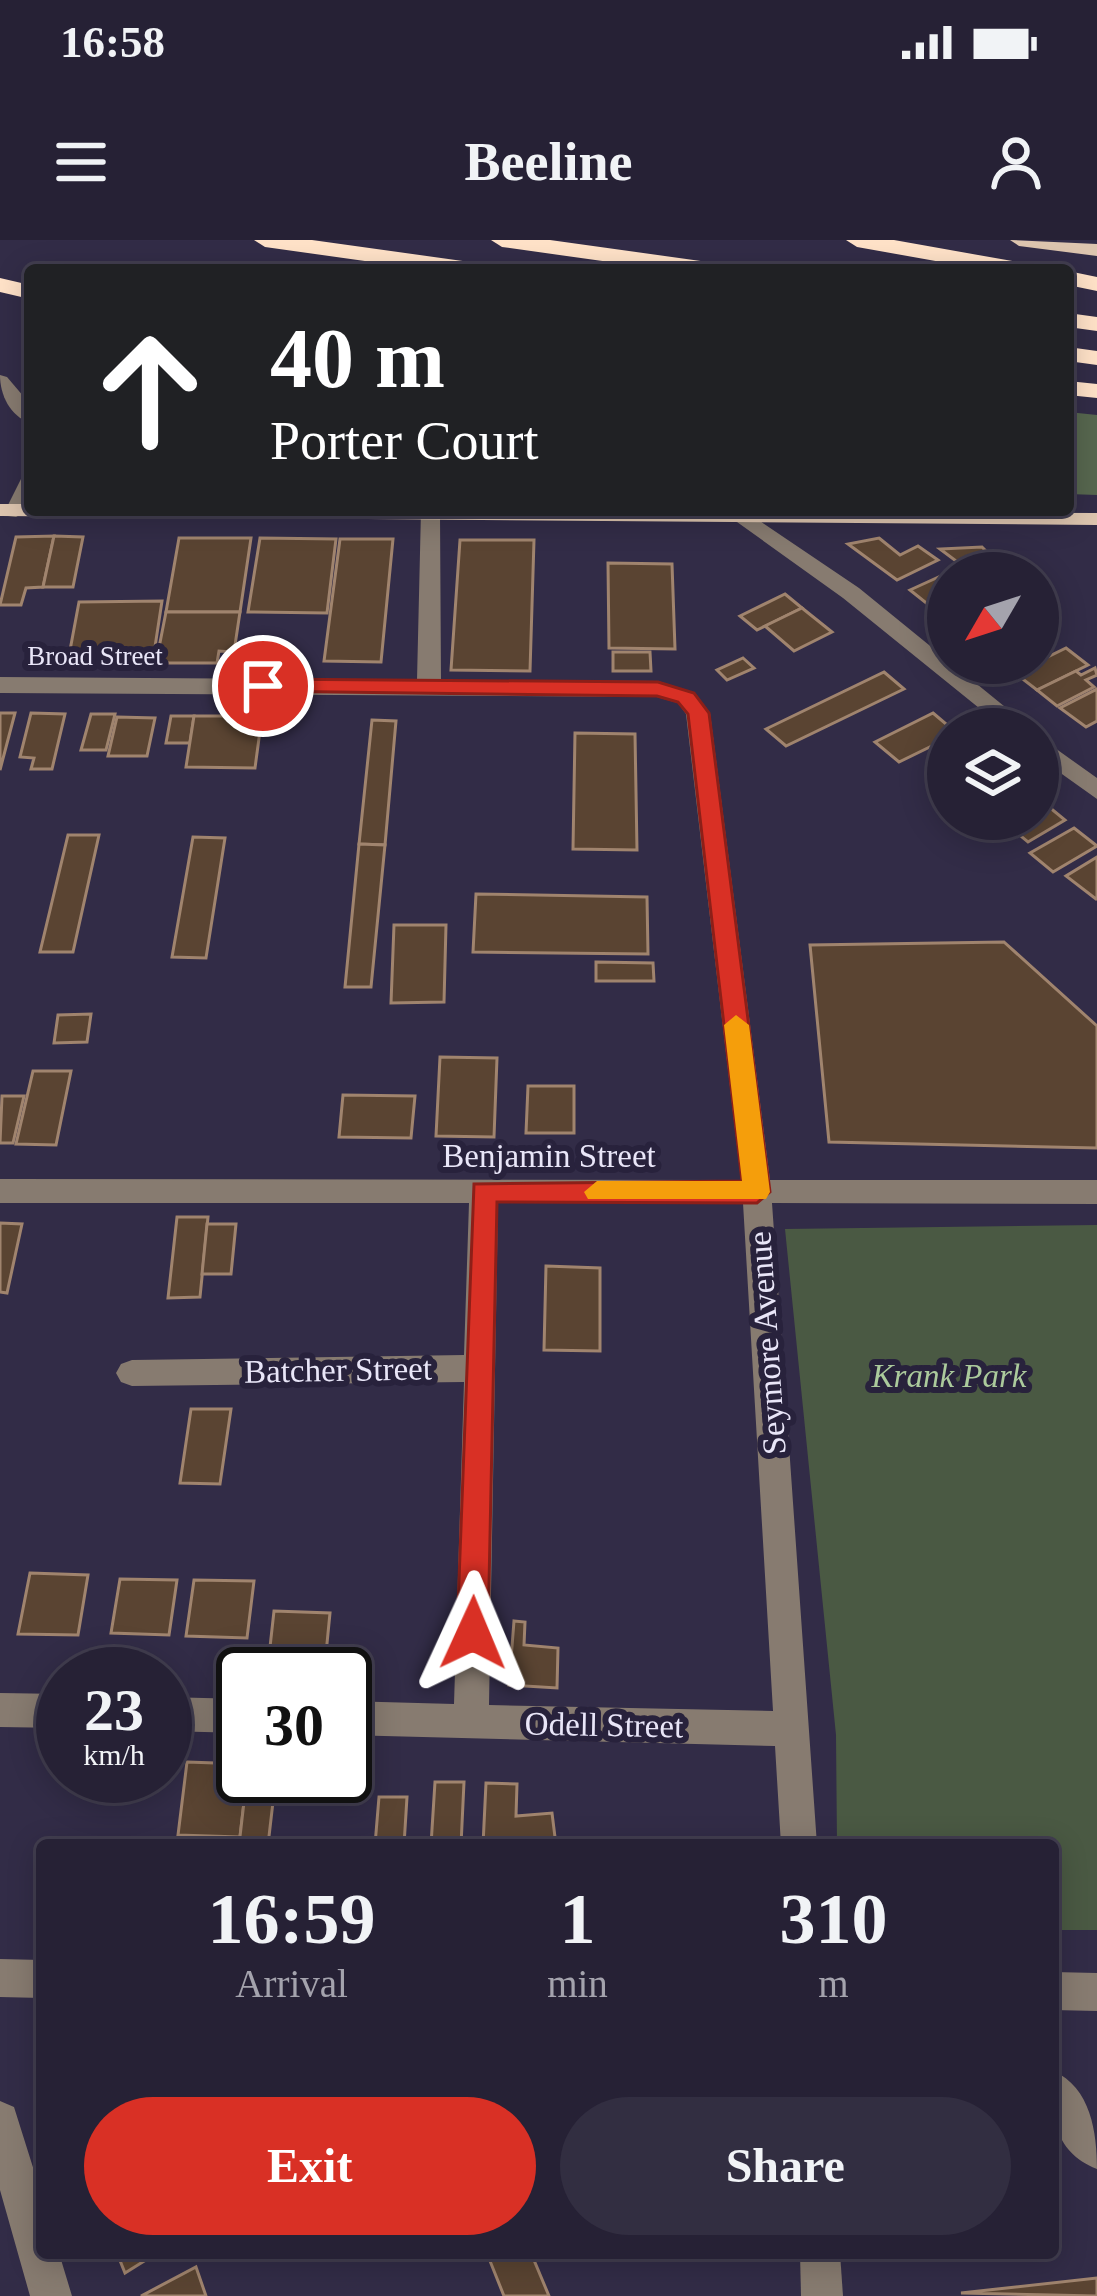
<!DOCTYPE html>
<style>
:root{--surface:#262135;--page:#322e41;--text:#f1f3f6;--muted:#a4a3ad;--line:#423e50;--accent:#d93025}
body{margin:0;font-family:Georgia,serif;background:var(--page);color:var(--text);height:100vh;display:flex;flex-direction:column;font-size:45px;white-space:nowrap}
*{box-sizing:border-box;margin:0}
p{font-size:39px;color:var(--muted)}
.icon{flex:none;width:66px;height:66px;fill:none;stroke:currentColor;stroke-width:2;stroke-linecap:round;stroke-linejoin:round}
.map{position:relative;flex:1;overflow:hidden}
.panel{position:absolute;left:36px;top:1599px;width:1023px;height:420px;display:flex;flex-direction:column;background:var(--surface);border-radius:12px;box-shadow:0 6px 30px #0003,0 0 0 3px var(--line)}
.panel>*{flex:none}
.hud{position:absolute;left:24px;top:24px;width:1050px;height:252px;border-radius:12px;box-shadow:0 6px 30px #0003,0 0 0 3px var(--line);background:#202124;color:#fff;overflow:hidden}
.needle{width:78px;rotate:231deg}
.buttons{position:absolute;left:927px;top:312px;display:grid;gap:24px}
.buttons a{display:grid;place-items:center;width:132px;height:132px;border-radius:50%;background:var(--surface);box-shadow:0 6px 30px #0003,0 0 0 3px var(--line);font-size:60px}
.speed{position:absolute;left:36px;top:1407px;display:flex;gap:24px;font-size:60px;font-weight:700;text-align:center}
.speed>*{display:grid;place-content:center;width:156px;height:156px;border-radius:50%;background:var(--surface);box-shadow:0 6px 30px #0003,0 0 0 3px var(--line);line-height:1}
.speed small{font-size:30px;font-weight:400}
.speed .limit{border:6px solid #111;border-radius:18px;background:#fff;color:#111}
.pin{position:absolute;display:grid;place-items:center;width:102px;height:102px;color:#fff;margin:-51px;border:6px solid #fff;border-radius:50%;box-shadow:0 3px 12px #0007}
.me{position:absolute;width:132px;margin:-66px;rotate:1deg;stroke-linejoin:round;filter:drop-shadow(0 0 9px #0008)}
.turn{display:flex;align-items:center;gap:42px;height:252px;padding:0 48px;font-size:54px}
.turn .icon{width:156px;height:156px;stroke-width:2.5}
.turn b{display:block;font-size:84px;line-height:102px}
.eta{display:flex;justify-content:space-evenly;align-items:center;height:204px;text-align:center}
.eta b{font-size:72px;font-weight:700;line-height:84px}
.primary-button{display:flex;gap:24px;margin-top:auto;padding:24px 48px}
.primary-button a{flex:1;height:138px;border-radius:72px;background:var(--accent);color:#fff;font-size:48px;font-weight:700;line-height:138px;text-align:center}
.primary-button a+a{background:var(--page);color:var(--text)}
.status{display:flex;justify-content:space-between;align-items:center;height:84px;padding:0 60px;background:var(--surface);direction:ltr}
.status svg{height:33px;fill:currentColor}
header{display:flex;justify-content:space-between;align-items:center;height:156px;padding:0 48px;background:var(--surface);font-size:54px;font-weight:700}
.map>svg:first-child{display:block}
.green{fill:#4a5943}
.forest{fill:#57674f}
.building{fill:#5a4432;stroke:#a0846e;stroke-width:3}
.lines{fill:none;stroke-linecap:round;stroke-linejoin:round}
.minor{fill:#877b70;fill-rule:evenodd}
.major{fill:#ddc5af;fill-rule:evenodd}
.highway{fill:#ffe2c8;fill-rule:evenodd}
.route{fill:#d93025;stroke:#8d1f18;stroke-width:3}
.slow{fill:#f59e0b}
.labels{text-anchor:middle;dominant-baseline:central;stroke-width:12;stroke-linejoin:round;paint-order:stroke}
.far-street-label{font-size:27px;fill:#e9e6f8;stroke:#28223c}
.street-label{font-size:33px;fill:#e9e6f8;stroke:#28223c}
.park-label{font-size:33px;font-style:italic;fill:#abca9c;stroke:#28223c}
</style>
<div class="status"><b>16:58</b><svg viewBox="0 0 49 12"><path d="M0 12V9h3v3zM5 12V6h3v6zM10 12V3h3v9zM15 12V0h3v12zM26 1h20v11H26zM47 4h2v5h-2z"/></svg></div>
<header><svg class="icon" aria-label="menu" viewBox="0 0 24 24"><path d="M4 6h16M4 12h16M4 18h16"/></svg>Beeline<svg class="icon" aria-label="person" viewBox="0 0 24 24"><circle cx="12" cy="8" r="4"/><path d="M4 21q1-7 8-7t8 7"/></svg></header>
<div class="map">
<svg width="1097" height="2056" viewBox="0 0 1097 2056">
<rect width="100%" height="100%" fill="#322c47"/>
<!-- green -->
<polygon class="green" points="1097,985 1097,1690 1053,1690 1053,1605 837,1605 836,1495 785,989"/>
<!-- forest -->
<polygon class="forest" points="1068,172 1097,175 1097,255 1068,254"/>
<!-- building -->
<g class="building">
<polygon points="54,296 43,347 26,348 21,365 0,365 16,297"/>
<polygon points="54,296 83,297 73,347 43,347"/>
<polygon points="179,298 251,298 240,372 166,372"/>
<polygon points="260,298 336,299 327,373 248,372"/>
<polygon points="879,298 900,315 918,306 938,320 897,340 848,304"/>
<polygon points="340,299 393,299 381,422 324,421"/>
<polygon points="460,300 534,300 530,431 451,430"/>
<polygon points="982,307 995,320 960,324 940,309"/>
<polygon points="608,323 672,324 675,409 609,408"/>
<polygon points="965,325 975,333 948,333 948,357 930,366 910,350"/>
<polygon points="785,354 802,368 757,390 740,376"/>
<polygon points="162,361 153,420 68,421 79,362"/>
<polygon points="802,368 832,392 794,411 765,386"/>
<polygon points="166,372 240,372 234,412 219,411 217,423 156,423"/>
<polygon points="1066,408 1088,425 1037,450 1015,433"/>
<polygon points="613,412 650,412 651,431 613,431"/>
<polygon points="743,418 754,428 727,440 717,430"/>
<polygon points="1095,428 1097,435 1086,440 1094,447 1057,466 1037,450 1076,431 1081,435"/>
<polygon points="884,432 904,449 786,506 766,489"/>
<polygon points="1097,449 1097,481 1086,487 1060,468"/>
<polygon points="0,473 15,473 0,530"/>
<polygon points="31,473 65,474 52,529 31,529 34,518 20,517"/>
<polygon points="933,473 952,489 948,489 948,498 899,522 875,502"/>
<polygon points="91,474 115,474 106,510 81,510"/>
<polygon points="171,476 194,476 190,503 166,503"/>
<polygon points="194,476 262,476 255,528 186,527"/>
<polygon points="117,477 155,478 147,516 108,516"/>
<polygon points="372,480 396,481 385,605 359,604"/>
<polygon points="575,493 635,494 637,610 573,609"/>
<polygon points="1043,562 1065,580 1028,602 1006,584 1038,579 1038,565"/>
<polygon points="1074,588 1097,606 1053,632 1030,613"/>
<polygon points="68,595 99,595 73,712 40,712"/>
<polygon points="193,597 225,598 206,718 172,717"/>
<polygon points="359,604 385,605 371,747 345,747"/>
<polygon points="1097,617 1097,658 1096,659 1066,636"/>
<polygon points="476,654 647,657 648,714 473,712"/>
<polygon points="394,685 446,685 444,762 391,763"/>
<polygon points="1004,702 1097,786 1097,908 829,902 810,705"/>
<polygon points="596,722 653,723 654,741 596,741"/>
<polygon points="91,774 87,802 54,803 58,775"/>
<polygon points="440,817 497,818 494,897 436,896"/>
<polygon points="33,831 71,831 56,905 16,904"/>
<polygon points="528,846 574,846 574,893 526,893"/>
<polygon points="343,855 415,856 411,898 339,897"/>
<polygon points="2,856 24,856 13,903 0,903"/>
<polygon points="177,977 208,977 200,1057 168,1058"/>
<polygon points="0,983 22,984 7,1053 0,1052"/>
<polygon points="207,984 236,984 231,1034 202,1034"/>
<polygon points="546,1026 600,1028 600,1111 544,1110"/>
<polygon points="191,1169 231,1169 220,1244 180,1243"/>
<polygon points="30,1333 88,1335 78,1395 18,1394"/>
<polygon points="120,1339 177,1340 169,1395 111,1393"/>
<polygon points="194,1340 254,1341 247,1398 186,1396"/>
<polygon points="274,1371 330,1373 324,1434 267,1434"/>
<polygon points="514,1381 525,1382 524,1405 558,1408 557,1448 509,1445"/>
<polygon points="187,1522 243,1524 243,1536 247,1536 240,1597 178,1595"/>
<polygon points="247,1536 276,1536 268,1605 239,1605"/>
<polygon points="435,1542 464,1542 461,1605 431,1605"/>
<polygon points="486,1543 517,1544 516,1576 552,1573 556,1605 483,1605"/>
<polygon points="379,1557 407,1557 404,1605 375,1605"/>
<polygon points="117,2013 157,2013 125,2033"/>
<polygon points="493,2013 531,2013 549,2056 504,2056 488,2016"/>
<polygon points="196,2027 206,2056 141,2056"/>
<polygon points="1097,2038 1097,2056 961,2053"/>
</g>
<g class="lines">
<!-- minor -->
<g class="minor">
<path d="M0,135l7,2 23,27v19c-20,-7 -30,-28 -30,-48z"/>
<polygon points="30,236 27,271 16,277 8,276 5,271 22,237"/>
<path d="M421,270l19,4 1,166 217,1 36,12 16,20 60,467h327v24l-325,-1 45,642h-36l-6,-99 -430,-11v-34l109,3 10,-322 -332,4 -11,-4 -5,-9 5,-9 11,-4 332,-5 5,-152h-469v-24l741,1 -55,-466 -8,-11 -21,-6 -657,-4v-16l417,3zM498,963h245l30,508 -284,-6z"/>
<polygon points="745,271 859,348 1032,489 1005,489 843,358 737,282 737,272"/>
<polygon points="1038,496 1097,538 1097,559 1038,517"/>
<polygon points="0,1453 63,1454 63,1488 0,1487"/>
<polygon points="165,1457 243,1459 243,1493 165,1491"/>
<polygon points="0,1719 42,1720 42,1758 0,1757"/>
<polygon points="1053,1732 1097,1733 1097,1771 1053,1770"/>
<path d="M1053,1831c38,16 44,62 44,98 -46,-19 -44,-54 -44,-98z"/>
<polygon points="0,1861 14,1867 42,1956 42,2013 59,2013 72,2056 30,2056 0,1950"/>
<polygon points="800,2013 840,2013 843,2056 801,2056"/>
</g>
<!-- major -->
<g class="major">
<polygon points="1010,0 1097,4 1097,16 1019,6"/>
<polygon points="0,264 30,264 30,270 1097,273 1097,285 0,276"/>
</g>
<!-- highway -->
<g class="highway">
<polygon points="254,0 312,0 477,23 488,30 429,30 265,7"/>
<polygon points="491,0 550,0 715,23 726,30 667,30 502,7"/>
<polygon points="846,0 894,0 1023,23 1034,30 986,30 857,7"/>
<polygon points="1068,31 1097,37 1097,51 1068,45"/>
<polygon points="0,38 30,45 30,59 0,52"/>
<polygon points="1068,73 1097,77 1097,91 1068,87"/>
<polygon points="1068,107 1097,111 1097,125 1068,121"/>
<polygon points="1068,141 1097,144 1097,158 1068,155"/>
</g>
</g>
<!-- route -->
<polygon class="route" points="263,439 658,442 694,453 709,473 770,952 757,963 497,962 488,1393 484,1403 473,1407 462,1403 457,1393 474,944 742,941 688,474 678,462 657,456 256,451 252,446"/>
<!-- slow -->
<polygon class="slow" points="736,775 749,785 770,952 766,959 588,959 584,952 597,941 742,941 724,785"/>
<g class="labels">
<!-- far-street labels -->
<g class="far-street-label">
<text x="95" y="416">Broad Street</text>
</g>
<!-- street labels -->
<g class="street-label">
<text x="549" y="916">Benjamin Street</text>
<text transform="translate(767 1103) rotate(-94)">Seymore Avenue</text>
<text transform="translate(338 1130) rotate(-1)">Batcher Street</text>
<text transform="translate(604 1485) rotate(1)">Odell Street</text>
</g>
<!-- park labels -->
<g class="park-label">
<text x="949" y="1136">Krank Park</text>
</g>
</g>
</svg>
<div class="buttons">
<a><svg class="needle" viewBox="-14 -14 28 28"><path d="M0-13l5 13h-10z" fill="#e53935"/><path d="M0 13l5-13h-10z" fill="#a4a3ad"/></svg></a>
<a><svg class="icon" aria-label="layers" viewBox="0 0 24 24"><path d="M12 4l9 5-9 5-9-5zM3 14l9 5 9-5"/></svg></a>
</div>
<div class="speed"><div>23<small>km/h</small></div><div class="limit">30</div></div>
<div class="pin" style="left:263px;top:446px;background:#d93025"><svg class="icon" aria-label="arrive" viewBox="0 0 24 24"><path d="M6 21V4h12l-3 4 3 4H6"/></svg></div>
<svg class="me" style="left:473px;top:1393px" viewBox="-20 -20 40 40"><path d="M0-17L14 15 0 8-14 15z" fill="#d93025" stroke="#fff" stroke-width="4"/></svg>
<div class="hud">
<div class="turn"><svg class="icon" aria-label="ahead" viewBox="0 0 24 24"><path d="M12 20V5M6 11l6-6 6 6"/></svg><div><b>40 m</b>Porter Court</div></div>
</div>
<section class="panel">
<div class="eta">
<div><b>16:59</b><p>Arrival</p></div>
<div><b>1</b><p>min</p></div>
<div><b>310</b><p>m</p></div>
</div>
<div class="primary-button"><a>Exit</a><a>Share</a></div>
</section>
</div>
